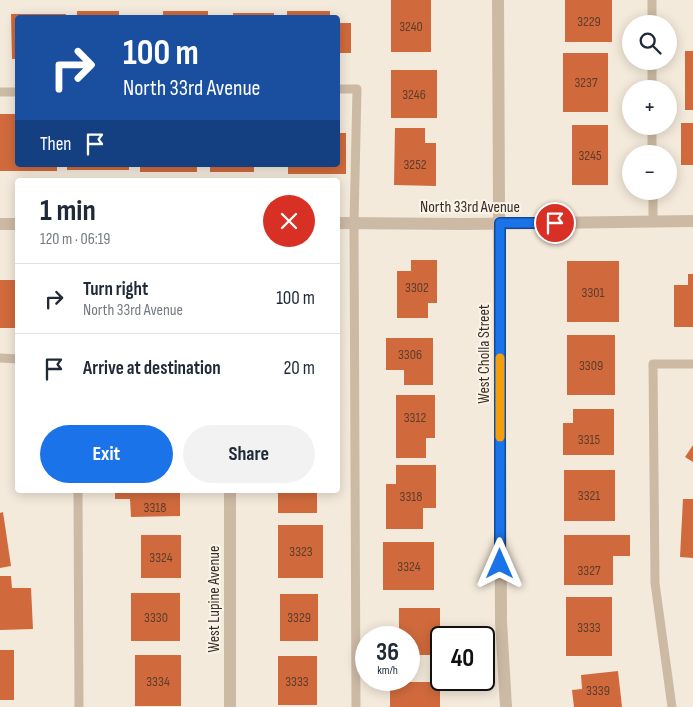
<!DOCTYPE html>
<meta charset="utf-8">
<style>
:root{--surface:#fff;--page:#f2f2f3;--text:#1f2937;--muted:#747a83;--line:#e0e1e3;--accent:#1a73e8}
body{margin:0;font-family:"Sofia Sans Condensed",sans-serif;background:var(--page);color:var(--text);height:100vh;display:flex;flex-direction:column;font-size:19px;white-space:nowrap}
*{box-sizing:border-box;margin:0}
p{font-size:16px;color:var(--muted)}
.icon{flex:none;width:28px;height:28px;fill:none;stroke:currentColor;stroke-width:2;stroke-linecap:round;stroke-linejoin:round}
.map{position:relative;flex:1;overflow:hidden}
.details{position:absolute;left:15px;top:178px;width:325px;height:315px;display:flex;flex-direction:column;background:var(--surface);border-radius:5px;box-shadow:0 2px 12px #0003}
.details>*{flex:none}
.guide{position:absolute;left:15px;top:15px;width:325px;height:152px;border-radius:5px;box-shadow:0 2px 12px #0003;background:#1a4fa0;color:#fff;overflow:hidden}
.tools{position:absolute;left:622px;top:15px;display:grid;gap:10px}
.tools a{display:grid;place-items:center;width:55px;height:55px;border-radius:50%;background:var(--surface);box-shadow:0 2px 12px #0003;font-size:25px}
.speed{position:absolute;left:355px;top:626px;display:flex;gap:10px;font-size:25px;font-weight:700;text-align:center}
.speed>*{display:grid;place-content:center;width:65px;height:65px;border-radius:50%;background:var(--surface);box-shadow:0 2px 12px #0003;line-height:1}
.speed small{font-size:12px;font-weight:400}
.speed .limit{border:2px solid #111;border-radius:8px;background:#fff;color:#111}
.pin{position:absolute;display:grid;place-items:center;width:42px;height:42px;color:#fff;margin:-21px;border:2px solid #fff;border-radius:50%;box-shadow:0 1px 5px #0007}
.me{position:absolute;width:55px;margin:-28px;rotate:0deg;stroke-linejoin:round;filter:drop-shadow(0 0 4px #0008)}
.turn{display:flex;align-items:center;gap:18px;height:105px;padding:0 25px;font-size:22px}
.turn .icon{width:65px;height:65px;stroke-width:2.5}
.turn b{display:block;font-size:35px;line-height:42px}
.then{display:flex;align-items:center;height:48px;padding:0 25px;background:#0003;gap:10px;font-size:19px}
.round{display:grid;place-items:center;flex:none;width:52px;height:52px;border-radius:26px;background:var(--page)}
.head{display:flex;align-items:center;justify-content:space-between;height:85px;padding:0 25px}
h1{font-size:30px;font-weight:700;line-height:38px}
.primary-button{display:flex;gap:10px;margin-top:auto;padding:10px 25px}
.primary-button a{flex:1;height:58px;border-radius:30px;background:var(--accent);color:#fff;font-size:20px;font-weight:700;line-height:58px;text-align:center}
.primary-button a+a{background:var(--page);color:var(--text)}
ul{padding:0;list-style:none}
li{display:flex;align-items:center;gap:15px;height:70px;padding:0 25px;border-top:1px solid var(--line)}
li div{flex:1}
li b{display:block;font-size:19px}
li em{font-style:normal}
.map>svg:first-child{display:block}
.building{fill:#d06a3c}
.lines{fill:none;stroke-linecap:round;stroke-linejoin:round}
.service{stroke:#cdbaa5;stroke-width:9}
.minor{stroke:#cdbaa5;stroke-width:12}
.tertiary{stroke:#cdbaa5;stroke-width:12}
.route-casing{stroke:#114b97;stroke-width:12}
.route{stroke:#1a73e8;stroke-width:9}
.slow{stroke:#f59e0b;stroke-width:9}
.labels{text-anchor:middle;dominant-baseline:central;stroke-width:4;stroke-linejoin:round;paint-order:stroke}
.number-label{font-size:14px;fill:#5e3d2c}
.street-label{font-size:16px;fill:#382e27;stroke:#fbf3e8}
</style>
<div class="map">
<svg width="693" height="707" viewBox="0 0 693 707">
<rect width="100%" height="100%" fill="#f4eadb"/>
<!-- building -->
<g class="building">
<rect x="391" y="0" width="40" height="52"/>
<rect x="565" y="0" width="47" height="42"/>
<rect x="77" y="11" width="42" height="7"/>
<rect x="163" y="11" width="45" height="7"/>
<rect x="287" y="11" width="43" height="7"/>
<rect x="233" y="13" width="41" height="5"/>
<polygon points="11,14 66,14 66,18 18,18 18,59 12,59"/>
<rect x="338" y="23" width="13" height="30"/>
<rect x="685" y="51" width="8" height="59"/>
<rect x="563" y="53" width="45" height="59"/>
<rect x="391" y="70" width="46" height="48"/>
<polygon points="0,114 18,114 18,165 57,165 57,171 0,171"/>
<rect x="681" y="123" width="12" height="42"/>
<rect x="572" y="125" width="36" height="60"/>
<polygon points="395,128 425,128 425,143 436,143 436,186 394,185"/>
<polygon points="338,133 346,133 346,174 288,174 288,165 338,165"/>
<rect x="67" y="165" width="62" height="5"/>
<rect x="140" y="165" width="57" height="7"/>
<rect x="210" y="165" width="44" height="7"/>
<polygon points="411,260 437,260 437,303 428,303 428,318 397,318 397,271 411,271"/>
<rect x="567" y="261" width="52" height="61"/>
<polygon points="688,274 693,274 693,327 674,327 674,285 688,285"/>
<polygon points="0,280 16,280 17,328 0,328"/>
<rect x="567" y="335" width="48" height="60"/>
<polygon points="386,338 433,338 433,385 404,385 404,370 386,370"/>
<polygon points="396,395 435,395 435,438 426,438 426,458 396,458"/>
<polygon points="573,409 614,409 614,455 563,455 563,423 573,423"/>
<polygon points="693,445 693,462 685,457"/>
<polygon points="396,465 436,465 436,508 423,508 423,529 386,529 386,484 396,484"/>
<rect x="564" y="470" width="51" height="51"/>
<polygon points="115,490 180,490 180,516 131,517 130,499 115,499"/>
<rect x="278" y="490" width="39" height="23"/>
<polygon points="683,499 693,499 693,558 680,557"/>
<polygon points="3,512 11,566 0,568 0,513"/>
<rect x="278" y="525" width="45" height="53"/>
<rect x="141" y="535" width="40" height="43"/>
<polygon points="564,535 630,535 630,556 613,556 613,585 564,585"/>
<rect x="383" y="542" width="51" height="48"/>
<polygon points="0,576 11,576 12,588 31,588 33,629 0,630"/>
<rect x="131" y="593" width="49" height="48"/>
<rect x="280" y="594" width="38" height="47"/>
<rect x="566" y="597" width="46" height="59"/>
<polygon points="399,608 440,608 440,655 409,655 409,638 399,638"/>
<rect x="0" y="650" width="14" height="50"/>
<rect x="135" y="655" width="46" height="51"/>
<rect x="278" y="656" width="39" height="49"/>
<polygon points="618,671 622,707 574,707 572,690 582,689 581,675"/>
<rect x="390" y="682" width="50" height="25"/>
</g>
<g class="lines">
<!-- service -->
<g class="service">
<polyline points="652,0 652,24"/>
<polyline points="652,61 652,89"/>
<polyline points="338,89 357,89 354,223 356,707"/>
<polyline points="0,92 18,92"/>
<polyline points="652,126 652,154"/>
<polyline points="653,191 653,221"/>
<polyline points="0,358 18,359"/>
<polyline points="78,490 79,707"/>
<polyline points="672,707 655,583 653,364 693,364"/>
</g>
<!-- minor -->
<g class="minor">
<polyline points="338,223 463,224 693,221"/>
<polyline points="0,224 18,224"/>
<polyline points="230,490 230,707"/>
</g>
<!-- tertiary -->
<polyline class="tertiary" points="498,0 501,621 506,707"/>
</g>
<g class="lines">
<!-- route casing -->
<g class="route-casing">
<polyline id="route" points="500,564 500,223 555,223"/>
</g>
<!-- route -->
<use href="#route" class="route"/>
<!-- slow -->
<polyline class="slow" points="500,358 500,437"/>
</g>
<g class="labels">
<!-- number labels -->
<g class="number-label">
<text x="589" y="21">3229</text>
<text x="411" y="26">3240</text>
<text x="586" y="82">3237</text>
<text x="414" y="94">3246</text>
<text x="590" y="155">3245</text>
<text x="415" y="164">3252</text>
<text x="417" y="287">3302</text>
<text x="593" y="292">3301</text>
<text x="410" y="354">3306</text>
<text x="591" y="365">3309</text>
<text x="415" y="417">3312</text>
<text x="589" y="439">3315</text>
<text x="589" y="495">3321</text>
<text x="411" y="496">3318</text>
<text x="155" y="507">3318</text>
<text x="301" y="551">3323</text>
<text x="161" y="557">3324</text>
<text x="409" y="566">3324</text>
<text x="589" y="570">3327</text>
<text x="156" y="617">3330</text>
<text x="299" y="617">3329</text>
<text x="589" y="627">3333</text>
<text x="158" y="681">3334</text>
<text x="297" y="681">3333</text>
<text x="598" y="690">3339</text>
</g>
<!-- street labels -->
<g class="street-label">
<text x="470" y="207">North 33rd Avenue</text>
<text transform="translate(484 354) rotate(-90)">West Cholla Street</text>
<text transform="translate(214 599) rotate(-90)">West Lupine Avenue</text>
</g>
</g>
</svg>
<div class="tools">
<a><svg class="icon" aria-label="search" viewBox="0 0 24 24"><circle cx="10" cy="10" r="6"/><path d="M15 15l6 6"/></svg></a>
<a>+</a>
<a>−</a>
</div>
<div class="speed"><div>36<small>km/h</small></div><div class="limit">40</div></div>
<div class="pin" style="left:555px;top:223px;background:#d93025"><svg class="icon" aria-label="arrive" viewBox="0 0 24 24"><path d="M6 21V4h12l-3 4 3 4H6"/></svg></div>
<svg class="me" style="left:500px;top:564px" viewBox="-20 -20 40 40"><path d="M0-17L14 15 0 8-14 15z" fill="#1a73e8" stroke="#fff" stroke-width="4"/></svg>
<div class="guide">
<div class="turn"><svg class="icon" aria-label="right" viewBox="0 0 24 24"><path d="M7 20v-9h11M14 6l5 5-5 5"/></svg><div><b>100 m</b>North 33rd Avenue</div></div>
<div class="then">Then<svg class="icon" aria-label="arrive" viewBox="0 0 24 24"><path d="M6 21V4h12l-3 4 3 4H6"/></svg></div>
</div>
<section class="details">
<div class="head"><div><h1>1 min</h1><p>120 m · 06:19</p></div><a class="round" style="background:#d93025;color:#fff"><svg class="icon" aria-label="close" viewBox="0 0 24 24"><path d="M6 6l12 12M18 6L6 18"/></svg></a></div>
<ul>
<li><svg class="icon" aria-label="right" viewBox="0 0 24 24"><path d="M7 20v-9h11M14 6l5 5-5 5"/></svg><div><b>Turn right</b><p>North 33rd Avenue</p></div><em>100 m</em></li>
<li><svg class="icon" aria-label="arrive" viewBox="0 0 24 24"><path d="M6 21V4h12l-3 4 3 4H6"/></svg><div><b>Arrive at destination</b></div><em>20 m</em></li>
</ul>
<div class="primary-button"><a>Exit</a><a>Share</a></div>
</section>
</div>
